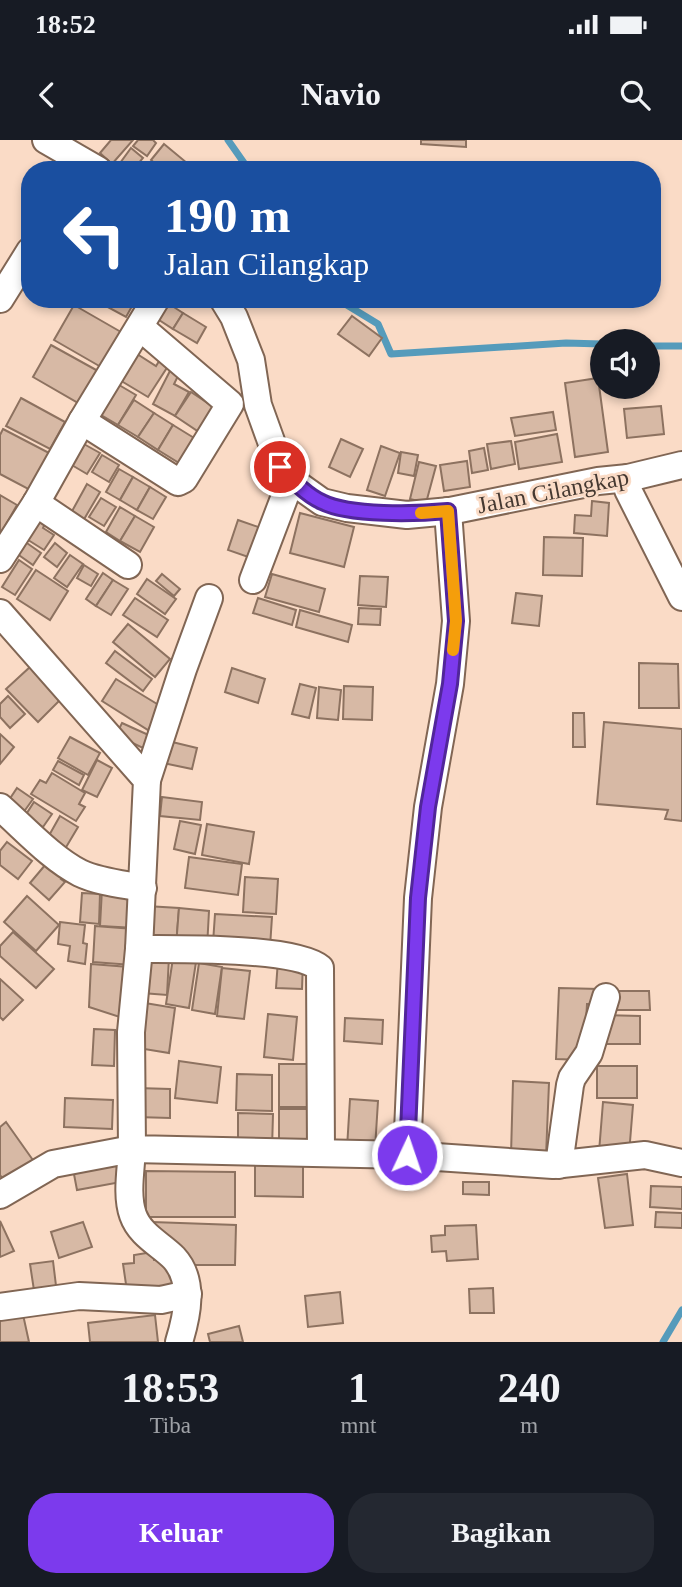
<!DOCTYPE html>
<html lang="id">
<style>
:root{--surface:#171b24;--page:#242831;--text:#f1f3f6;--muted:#9ea1a6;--accent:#7c3aed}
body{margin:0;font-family:"Times New Roman",serif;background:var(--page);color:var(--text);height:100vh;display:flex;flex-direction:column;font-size:26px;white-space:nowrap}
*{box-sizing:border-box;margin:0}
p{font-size:23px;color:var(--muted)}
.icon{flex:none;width:38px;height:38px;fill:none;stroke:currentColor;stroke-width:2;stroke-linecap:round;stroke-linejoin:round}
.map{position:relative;height:1202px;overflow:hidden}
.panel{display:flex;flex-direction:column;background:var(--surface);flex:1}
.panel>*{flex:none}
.banner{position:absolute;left:21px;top:21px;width:640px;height:147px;border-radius:28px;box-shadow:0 4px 10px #0003;background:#1a4fa0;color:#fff;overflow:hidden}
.tools{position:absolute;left:590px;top:189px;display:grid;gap:14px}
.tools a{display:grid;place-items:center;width:70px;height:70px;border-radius:50%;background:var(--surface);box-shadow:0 4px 10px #0003;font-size:35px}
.pin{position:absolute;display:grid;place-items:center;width:60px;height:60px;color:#fff;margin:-30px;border:4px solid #fff;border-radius:50%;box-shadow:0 2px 7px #0007}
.me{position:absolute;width:77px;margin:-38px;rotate:3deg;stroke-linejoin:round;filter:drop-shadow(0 0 5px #0008)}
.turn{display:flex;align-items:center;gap:24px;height:147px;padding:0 28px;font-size:32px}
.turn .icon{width:91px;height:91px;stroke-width:2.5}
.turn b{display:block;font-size:49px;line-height:60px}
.eta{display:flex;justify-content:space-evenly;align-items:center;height:119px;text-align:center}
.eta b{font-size:42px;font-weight:600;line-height:49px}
.action{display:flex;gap:14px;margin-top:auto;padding:14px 28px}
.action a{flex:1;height:80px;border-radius:28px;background:var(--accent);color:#fff;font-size:28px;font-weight:600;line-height:80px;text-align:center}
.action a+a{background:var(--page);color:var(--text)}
.status{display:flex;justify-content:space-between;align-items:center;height:49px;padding:0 35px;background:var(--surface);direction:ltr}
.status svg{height:19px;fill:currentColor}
header{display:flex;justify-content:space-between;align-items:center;height:91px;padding:0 28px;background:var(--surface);font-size:32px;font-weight:600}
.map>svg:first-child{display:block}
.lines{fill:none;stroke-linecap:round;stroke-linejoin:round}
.stream{stroke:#559bbb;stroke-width:7}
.building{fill:#d7b9a5;stroke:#8d7260;stroke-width:2}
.minor-casing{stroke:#816654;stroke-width:30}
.minor{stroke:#fff;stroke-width:26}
.route-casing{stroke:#51269a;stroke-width:18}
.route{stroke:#7c3aed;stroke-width:12}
.slow{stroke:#f59e0b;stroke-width:12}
.labels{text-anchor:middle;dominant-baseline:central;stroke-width:6;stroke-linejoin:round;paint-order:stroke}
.street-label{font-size:24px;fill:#453931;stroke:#fadbc6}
</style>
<div class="status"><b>18:52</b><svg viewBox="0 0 49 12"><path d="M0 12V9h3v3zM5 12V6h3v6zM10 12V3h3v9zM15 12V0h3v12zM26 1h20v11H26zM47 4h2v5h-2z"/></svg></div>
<header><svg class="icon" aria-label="back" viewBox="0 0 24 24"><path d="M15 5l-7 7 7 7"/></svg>Navio<svg class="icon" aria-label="search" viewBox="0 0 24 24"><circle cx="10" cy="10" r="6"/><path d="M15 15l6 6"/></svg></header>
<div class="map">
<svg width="682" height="1202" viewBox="0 0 682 1202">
<rect width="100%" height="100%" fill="#fadbc6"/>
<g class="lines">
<!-- stream -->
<g class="stream">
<polyline points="228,0 249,30"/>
<polyline points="337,159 378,184 391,214 566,203 602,204"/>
<polyline points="648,206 682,206"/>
<polyline points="663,1202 682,1170"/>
</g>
</g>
<!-- building -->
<g class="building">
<polygon points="111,0 133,0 112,24 100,13"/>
<polygon points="138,0 153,0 156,3 147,16 133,6"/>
<polygon points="421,0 466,0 466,7 421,4"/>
<polygon points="164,4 187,23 181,30 162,30 151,20"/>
<polygon points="131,8 143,18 133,30 115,30"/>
<polygon points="93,159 136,159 126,177"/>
<polygon points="166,162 183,173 173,189 156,178"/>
<polygon points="74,165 121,192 101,227 54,200"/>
<polygon points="183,173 206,187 197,203 173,189"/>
<polygon points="352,176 382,198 369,216 338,194"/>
<polygon points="51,205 98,231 80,264 33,237"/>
<polygon points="134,212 156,226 161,218 170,223 148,257 118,239"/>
<polygon points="172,227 180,232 174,244 189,252 175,276 153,264"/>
<polygon points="598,238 608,312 575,317 565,243"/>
<polygon points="114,242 136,255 118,285 96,272"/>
<polygon points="191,252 215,268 199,292 175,276"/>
<polygon points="21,258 65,282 50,309 6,286"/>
<polygon points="134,260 154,273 138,297 118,285"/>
<polygon points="661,266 664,294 627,298 624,269"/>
<polygon points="553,272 556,290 515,296 511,278"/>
<polygon points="154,273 173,285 158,310 138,297"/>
<polygon points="173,285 199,301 184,326 158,310"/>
<polygon points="3,289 51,314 32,351 0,334 0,295"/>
<polygon points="557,294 562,322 519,329 515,302"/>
<polygon points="341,299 363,309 350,337 329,327"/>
<polygon points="511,301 515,324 491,329 487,304"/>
<polygon points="82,303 100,313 87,334 70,324"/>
<polygon points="381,306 400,313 385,356 367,350"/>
<polygon points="484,308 488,330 472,333 469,311"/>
<polygon points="401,312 418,315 414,336 398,333"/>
<polygon points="102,315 119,325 109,342 92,332"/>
<polygon points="467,321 470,347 444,351 440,325"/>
<polygon points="419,322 436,326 426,363 410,359"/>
<polygon points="119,329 133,337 120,360 106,352"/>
<polygon points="133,337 150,347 137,370 120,360"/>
<polygon points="87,344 100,352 83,381 71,373"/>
<polygon points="150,347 166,357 153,379 137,370"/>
<polygon points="0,355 17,365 0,395"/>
<polygon points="101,358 116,367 104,386 89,377"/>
<polygon points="592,361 609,363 607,396 574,393 575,375 591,376"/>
<polygon points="120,367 135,376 120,401 106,392"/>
<polygon points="300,373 354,387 344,427 290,413"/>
<polygon points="135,376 154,387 140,412 120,401"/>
<polygon points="37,377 46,382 43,388 54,395 44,410 25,398"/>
<polygon points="238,380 264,389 254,419 228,410"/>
<polygon points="544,397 583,398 582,436 543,435"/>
<polygon points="24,401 41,413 33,425 16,413"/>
<polygon points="55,403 67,413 57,427 44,417"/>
<polygon points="70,415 83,424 67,447 54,438"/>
<polygon points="19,420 32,429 15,455 2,447"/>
<polygon points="84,425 98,434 91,446 77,438"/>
<polygon points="36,430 68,451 50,480 17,459"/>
<polygon points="103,433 113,440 96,466 86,459"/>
<polygon points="162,434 180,449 174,456 156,441"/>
<polygon points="272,434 325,449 319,472 265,457"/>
<polygon points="360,436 388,437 386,467 358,465"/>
<polygon points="147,439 176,459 165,474 137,454"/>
<polygon points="113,440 128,449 111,475 96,466"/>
<polygon points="516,453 542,456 539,486 512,483"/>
<polygon points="135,458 168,480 157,497 123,475"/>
<polygon points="258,458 296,470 292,485 253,473"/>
<polygon points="359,468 381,469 380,485 358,484"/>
<polygon points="300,470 352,485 348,502 296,487"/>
<polygon points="128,484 170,519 155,537 113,502"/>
<polygon points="115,511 152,539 143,551 106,523"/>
<polygon points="639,523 678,524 679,568 639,568"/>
<polygon points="30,527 61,559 38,582 6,549"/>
<polygon points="232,528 265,539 258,563 225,552"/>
<polygon points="116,539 162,567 148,590 102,561"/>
<polygon points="300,544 316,548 309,578 292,574"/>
<polygon points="344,546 373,547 372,580 343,579"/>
<polygon points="319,547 341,550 338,580 317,578"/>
<polygon points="8,556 25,574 10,588 0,577 0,564"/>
<polygon points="573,573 584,573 585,607 573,607"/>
<polygon points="604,582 682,589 682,681 665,679 668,670 597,664"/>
<polygon points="122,583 153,597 147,610 116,595"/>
<polygon points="0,594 14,607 0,624"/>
<polygon points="70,597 100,613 88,635 58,618"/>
<polygon points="168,601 197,608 192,629 163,623"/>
<polygon points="97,620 112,628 97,657 82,650"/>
<polygon points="58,621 84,635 79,645 53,630"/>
<polygon points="52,633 85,653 79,664 85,667 76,681 31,654 40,640 46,643"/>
<polygon points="17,648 33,659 23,673 7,663"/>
<polygon points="162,657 202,662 200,680 160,676"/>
<polygon points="34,662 52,674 43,687 25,676"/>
<polygon points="60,676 78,687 65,709 47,699"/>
<polygon points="180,681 201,685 195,714 174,709"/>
<polygon points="207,684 254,692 249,724 202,715"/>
<polygon points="7,702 32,721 18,739 0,725 0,711"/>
<polygon points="189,717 242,724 238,755 185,748"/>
<polygon points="51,718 67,732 61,739 65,742 49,760 30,743"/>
<polygon points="245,737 278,739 276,774 243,772"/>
<polygon points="102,749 138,751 136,788 100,786"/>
<polygon points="82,753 100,754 99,784 80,782"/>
<polygon points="27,756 59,785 36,811 4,782"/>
<polygon points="146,766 179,768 176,806 143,803"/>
<polygon points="179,768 209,771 207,808 176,806"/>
<polygon points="215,774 272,777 270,807 213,803"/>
<polygon points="60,782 85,785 83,803 87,804 85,824 68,821 70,806 58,804"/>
<polygon points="95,786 134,789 132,825 93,822"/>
<polygon points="13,792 54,829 36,848 0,816 0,806"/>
<polygon points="144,815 169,817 167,855 142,853"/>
<polygon points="173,818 196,822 189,868 166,864"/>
<polygon points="278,820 303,822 302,849 276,848"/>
<polygon points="199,823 222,827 215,874 192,870"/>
<polygon points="91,824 129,827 126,879 89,867"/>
<polygon points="222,828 250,831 244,879 217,876"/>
<polygon points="0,839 23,860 3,880 0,877"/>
<polygon points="559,848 599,849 598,864 587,864 584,920 556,919"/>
<polygon points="610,851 649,851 650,870 610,870"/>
<polygon points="145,863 175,868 169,913 138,908"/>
<polygon points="268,874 297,877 293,920 264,917"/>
<polygon points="602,875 640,876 640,904 602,904"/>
<polygon points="345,878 383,880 382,904 344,901"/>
<polygon points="94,889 115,890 114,926 92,925"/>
<polygon points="179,921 221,927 217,963 175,958"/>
<rect x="279" y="924" width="38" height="43"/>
<rect x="597" y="926" width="40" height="32"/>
<polygon points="237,934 272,935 272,971 236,970"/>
<polygon points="513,941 549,943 546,1016 511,1015"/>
<polygon points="137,948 170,949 170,978 136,977"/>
<polygon points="65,958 113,960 112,989 64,987"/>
<polygon points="350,959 378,961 375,1009 347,1008"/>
<polygon points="603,962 633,965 629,1014 599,1012"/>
<rect x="279" y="969" width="35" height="41"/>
<polygon points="238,973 273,974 272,1009 238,1008"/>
<polygon points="6,982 35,1023 7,1044 0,1035 0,987"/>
<polygon points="117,1021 121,1042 77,1050 73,1029"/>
<polygon points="255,1022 303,1023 303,1057 255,1056"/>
<polygon points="146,1031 235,1032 235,1077 146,1077"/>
<polygon points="627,1034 633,1085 605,1088 598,1038"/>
<polygon points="463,1042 489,1042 489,1055 463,1054"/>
<polygon points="651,1046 682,1047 682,1069 650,1067"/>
<polygon points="656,1072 682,1073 682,1088 655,1087"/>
<polygon points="0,1081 14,1111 0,1117"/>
<polygon points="83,1082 92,1107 59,1118 51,1092"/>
<polygon points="152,1082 236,1085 235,1125 188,1125"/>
<polygon points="476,1085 478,1119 447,1121 446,1111 432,1112 431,1096 445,1095 445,1086"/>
<polygon points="153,1112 154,1120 170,1118 173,1146 127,1151 123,1124 134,1123 134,1115"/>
<polygon points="53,1121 57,1154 35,1157 30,1124"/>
<polygon points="493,1148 494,1173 470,1173 469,1149"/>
<polygon points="340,1152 343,1183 308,1187 305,1156"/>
<polygon points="22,1170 29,1202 0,1202 0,1174"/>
<polygon points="155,1175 158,1202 90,1202 88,1183"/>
<polygon points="239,1186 243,1202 210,1202 208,1194"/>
</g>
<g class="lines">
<!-- minor casing -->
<g class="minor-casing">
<g id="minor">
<polyline points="46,0 98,30"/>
<polyline points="0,159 30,111"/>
<polyline points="223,159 234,177 251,220 258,265 280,326 291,340 322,362 347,368 407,375 450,371 598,341 628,338 682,325"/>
<polyline points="82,281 178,342 184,339 230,264 140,187"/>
<polyline points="628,338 628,350 682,457"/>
<polyline points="36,363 128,425"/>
<polyline points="0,419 36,363 82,281 156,159"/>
<polyline points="253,440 291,340"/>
<polyline points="0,473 147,640 139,809 131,892 132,1009 407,1015 553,1025 645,1015 682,1023"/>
<polyline points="147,640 183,529 209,458"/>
<path d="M0,667c24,21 52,52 80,66 19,9 42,11 63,15"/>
<path d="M139,809c36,0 156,-2 181,19l1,184"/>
<polyline points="407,1015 418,758 428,667 450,544 456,481 448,371"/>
<polyline points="559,1025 570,945 572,938 589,913 606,857"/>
<path d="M0,1055l53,-31 79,-15c-1,21 -6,46 1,66 7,20 27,29 41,43 21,23 13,58 5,84"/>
<polyline points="0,1167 79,1156 161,1160 188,1154"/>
</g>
</g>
<!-- minor -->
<use href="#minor" class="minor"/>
</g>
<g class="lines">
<!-- route casing -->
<g class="route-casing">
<path id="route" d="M280,327c11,12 26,28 42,35 28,14 94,12 126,9l8,110 -6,63 -22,123 -10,91 -11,257"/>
</g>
<!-- route -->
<use href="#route" class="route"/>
<!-- slow -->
<polyline class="slow" points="421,373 448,371 456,481 453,510"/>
</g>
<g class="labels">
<!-- street labels -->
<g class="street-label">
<text transform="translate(553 351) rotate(-11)">Jalan Cilangkap</text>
</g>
</g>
</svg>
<div class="tools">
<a><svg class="icon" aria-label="sound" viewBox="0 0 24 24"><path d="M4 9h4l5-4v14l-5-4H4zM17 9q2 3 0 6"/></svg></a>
</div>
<div class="pin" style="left:280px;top:327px;background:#d93025"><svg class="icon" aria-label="arrive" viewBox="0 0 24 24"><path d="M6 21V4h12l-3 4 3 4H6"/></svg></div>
<svg class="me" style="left:407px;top:1015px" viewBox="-20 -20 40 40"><circle r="17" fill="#7c3aed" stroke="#fff" stroke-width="3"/><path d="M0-11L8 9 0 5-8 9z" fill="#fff"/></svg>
<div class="banner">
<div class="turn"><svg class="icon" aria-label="left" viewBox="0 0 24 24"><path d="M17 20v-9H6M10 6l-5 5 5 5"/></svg><div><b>190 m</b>Jalan Cilangkap</div></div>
</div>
</div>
<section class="panel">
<div class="eta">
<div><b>18:53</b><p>Tiba</p></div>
<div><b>1</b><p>mnt</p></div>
<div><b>240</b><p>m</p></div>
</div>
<div class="action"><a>Keluar</a><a>Bagikan</a></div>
</section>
